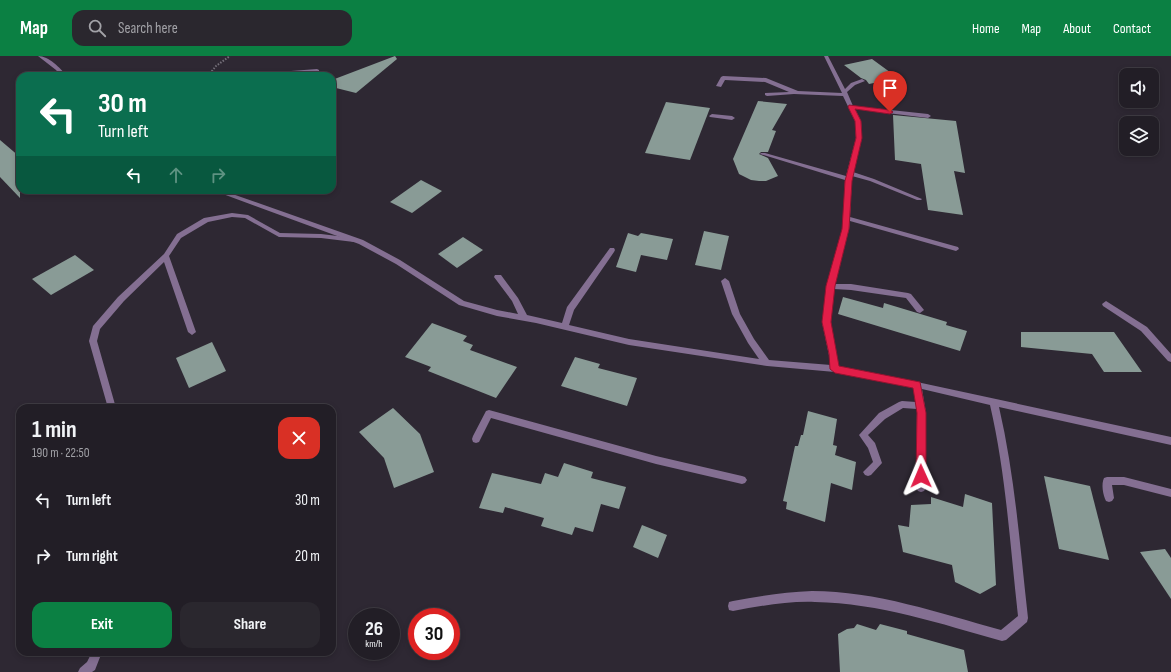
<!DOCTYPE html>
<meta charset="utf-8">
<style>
:root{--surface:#221e26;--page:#2a272e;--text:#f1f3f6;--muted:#a2a2a7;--line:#3f3c43;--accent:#0b8043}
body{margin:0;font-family:"Sofia Sans Condensed",sans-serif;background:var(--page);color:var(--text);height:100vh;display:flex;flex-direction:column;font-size:15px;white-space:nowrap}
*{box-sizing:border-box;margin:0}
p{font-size:13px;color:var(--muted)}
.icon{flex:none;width:22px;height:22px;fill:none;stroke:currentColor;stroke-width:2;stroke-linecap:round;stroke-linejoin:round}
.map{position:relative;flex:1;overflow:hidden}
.sheet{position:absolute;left:16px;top:348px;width:320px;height:252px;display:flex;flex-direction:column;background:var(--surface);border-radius:12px;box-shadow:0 2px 6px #0003,0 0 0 1px var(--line)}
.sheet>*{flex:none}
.guide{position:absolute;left:16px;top:16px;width:320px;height:122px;border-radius:12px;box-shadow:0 2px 6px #0003,0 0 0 1px var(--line);background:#0b6e4f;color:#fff;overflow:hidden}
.controls{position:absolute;left:1119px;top:12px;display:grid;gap:8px}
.controls a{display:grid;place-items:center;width:40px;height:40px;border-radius:8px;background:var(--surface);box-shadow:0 2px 6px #0003,0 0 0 1px var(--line);font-size:20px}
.speed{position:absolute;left:348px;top:552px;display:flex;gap:8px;font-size:20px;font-weight:700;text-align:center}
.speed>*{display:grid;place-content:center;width:52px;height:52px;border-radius:50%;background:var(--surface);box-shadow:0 2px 6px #0003,0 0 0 1px var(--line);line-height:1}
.speed small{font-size:10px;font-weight:400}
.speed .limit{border:6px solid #d22;background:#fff;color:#111}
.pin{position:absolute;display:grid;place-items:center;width:34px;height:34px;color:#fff;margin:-41px -17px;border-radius:50% 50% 50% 0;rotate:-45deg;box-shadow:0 0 4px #0007}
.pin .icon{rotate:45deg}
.me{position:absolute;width:44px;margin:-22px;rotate:359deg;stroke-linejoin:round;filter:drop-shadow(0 0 3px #0008)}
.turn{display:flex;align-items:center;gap:14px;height:84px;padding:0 16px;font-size:18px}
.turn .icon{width:52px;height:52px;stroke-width:2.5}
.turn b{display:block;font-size:28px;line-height:34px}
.lanes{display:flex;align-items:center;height:38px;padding:0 16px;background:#0003;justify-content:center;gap:20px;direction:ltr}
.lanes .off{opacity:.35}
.round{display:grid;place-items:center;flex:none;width:42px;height:42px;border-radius:12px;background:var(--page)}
.headline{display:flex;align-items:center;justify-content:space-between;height:68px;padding:0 16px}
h1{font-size:24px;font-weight:700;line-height:30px}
.primary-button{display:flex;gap:8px;margin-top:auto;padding:8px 16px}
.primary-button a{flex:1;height:46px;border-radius:12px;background:var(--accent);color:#fff;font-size:16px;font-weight:700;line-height:46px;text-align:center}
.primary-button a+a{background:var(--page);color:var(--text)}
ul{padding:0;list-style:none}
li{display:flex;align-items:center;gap:12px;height:56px;padding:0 16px}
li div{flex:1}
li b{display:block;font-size:15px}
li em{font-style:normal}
header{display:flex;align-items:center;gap:24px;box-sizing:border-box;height:56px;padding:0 20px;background:var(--accent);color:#fff}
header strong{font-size:19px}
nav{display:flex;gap:22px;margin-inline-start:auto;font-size:14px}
.search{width:280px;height:36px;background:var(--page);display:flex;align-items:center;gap:10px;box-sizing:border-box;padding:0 14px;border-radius:12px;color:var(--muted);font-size:15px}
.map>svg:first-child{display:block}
.building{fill:#899b96}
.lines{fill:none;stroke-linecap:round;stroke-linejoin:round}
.path{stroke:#75707a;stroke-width:2;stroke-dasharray:1.5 1.5;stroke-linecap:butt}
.service{fill:#846f92;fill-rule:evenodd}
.minor{fill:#846f92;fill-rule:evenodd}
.route{fill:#e11d48;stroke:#92132f}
</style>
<header>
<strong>Map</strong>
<div class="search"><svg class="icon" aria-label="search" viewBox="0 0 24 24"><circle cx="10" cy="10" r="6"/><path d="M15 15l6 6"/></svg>Search here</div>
<nav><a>Home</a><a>Map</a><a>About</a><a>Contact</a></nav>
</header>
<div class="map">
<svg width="1171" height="616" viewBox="0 0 1171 616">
<rect width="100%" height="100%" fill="#2e2833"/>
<!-- building -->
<g class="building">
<polygon points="395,0 397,3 356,37 332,31 332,24"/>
<polygon points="872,3 898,22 869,28 866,24 861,22 844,9"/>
<polygon points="758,45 787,48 772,74 776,75 768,96 761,96 759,98 768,102 778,120 766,125 759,125 751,124 739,118 733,103"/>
<polygon points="666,46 710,52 690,104 645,97"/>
<polygon points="893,59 956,65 965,117 954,115 963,159 928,154 921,108 895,104"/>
<polygon points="0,84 20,101 20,142 0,121"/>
<polygon points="421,124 442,135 412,157 390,146"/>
<polygon points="704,175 729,180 721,214 695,209"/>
<polygon points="628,177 638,180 641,177 673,183 667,204 641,199 636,216 616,211"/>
<polygon points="463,181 483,194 457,212 438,198"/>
<polygon points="75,199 94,214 51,239 32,223"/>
<polygon points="843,241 883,252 884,247 947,266 946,269 967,275 960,295 838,258"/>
<polygon points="432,267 467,280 463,285 473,289 470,294 517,311 496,342 428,315 431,311 405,301"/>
<polygon points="1021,276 1114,276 1142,316 1104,316 1092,298 1021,291"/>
<polygon points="212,286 226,315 189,332 176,302"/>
<polygon points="575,301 600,308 598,312 637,322 627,350 561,330"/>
<polygon points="393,352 420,378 434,416 394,432 384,402 359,376"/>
<polygon points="808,355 837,363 833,389 837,390 835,399 856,406 852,434 831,427 825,466 786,453 787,446 783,445 795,390 798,390 801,379 803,379"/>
<polygon points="564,407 593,416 591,422 626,431 619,453 601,448 593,476 575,471 572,479 541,470 544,462 505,451 503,457 479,452 492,417 541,428 545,417 558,421"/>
<polygon points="1044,420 1090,430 1109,504 1059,493"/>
<polygon points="965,438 992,447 996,529 980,538 955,526 952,509 903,496 898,469 909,471 911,449 931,448 931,441 963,451"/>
<polygon points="642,469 667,479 658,502 633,491"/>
<polygon points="1165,493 1171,502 1171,543 1140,496"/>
<polygon points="857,568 876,574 880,568 907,575 907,578 964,594 968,616 840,616 838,578 847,573 854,572"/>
</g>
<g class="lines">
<!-- path -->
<polyline class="path" points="208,20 216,10 230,0"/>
<!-- service -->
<g class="service">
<polygon points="232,157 248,159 280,177 321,178 354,182 357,184 354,186 321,182 279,181 245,162 232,161 208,166 181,182 169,200 196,276 192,279 188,276 164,206 124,245 100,273 97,285 116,352 108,352 89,285 93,270 118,241 164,198 177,178 204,162"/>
<polygon points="92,596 102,596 95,614 92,616 78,616 80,612 87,606"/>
</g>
<!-- minor -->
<g class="minor">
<path d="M38,0c11,0 22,12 29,20h-6l-5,-6z"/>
<path d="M824,0h4l17,33 6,-6 11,-4 3,2 -10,4 -8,7 6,14 75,8 3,2 -3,2 -73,-9 6,12 1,17 -9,34 21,7 48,20 -1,1h-4l-47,-19 -18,-5 -2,41 108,30 1,2 -3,2 -106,-30 -1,8 -14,55h16l57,9 3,1 13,16 -4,3 -3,-1 -11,-14 -55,-8 -17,-1 -4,33 9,45 78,15 254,55v8l-172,-38c16,69 21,140 29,211l-1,4 -21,18 -4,1c-61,-17 -123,-38 -187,-39 -28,-1 -55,4 -82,9l-4,-1 -1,-4 1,-4 4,-1c26,-5 52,-9 79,-10 64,0 127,22 189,39l17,-14c-8,-71 -12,-142 -28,-211l-68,-16 4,24v75l-2,3 -3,1 -3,-1 -2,-3 1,-79 -14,-1 -18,11 -17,16 7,8 7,20 -11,12 -3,1 -3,-1 -2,-3 10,-10 -5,-14 -9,-13 20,-22 20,-11 3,-1 14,1 -3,-14 -78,-16 -68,-6 -138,-21 -93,-22 -39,-7 -38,-11 -63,-41 -37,-20 -147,-54h9l142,50 37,20 64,41 33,9 21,4 -6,-13 -18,-24 1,-2h6l17,23 9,17 35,8 5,-16 43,-59h4l1,2 -1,2 -40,58 -5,15 60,14 130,20 -11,-16 -16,-29 -11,-33 4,-3 4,3 11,33 14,25 15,21 62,5 -9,-43 5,-36 16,-57 2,-49 -85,-26 1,-1h4l81,23 10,-38 -1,-17 -12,-25 -49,-2 -27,2 -2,-1v-2l24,-1 -24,-10 -40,-2 -4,7 -5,-1 5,-9 2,-1 43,2 32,13 44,2z"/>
<polygon points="317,13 319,14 319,16 280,20 291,15"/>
<polygon points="712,58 732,60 735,62 732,64 710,61 709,60"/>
<polygon points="1106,245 1147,271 1171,298 1171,306 1168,305 1141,275 1103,250 1102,248"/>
<polygon points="489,354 656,400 742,420 745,421 747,424 745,427 742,428 656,408 491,362 479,386 476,387 473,386 472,383 473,380 486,355"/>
<path d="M1107,421h17l47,12v8l-47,-12h-12l2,13 -2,3 -3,1 -3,-1c-3,-6 -5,-17 -2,-23z"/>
</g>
</g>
<!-- route -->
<polygon class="route" points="849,49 890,54 893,56 890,58 855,53 861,65 862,82 852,125 849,173 835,230 831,266 839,310 920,326 926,357 926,420 925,423 921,424 918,423 916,420 917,357 913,332 835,317 830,313 829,298 822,266 826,230 842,173 845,125 856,82 855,65 848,51"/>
</svg>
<div class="controls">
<a><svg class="icon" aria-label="sound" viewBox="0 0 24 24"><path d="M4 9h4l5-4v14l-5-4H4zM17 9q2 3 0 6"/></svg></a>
<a><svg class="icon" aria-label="layers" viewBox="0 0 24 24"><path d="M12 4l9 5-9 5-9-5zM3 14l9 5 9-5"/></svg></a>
</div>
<div class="speed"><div>26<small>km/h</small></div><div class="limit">30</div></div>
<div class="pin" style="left:890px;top:56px;background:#d93025"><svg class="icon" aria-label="arrive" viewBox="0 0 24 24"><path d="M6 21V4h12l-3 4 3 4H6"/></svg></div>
<svg class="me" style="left:921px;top:420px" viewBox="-20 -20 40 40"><path d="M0-17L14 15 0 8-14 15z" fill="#e11d48" stroke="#fff" stroke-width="4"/></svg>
<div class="guide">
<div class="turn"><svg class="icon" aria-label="left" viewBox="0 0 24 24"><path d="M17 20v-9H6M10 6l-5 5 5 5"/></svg><div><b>30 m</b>Turn left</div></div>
<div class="lanes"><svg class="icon" aria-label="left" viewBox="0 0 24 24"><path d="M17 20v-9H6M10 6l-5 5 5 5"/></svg><svg class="icon off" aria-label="ahead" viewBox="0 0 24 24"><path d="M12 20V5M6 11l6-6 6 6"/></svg><svg class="icon off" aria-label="right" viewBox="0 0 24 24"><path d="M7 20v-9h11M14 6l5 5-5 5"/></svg></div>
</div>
<section class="sheet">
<div class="headline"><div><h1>1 min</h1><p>190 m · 22:50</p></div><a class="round" style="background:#d93025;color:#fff"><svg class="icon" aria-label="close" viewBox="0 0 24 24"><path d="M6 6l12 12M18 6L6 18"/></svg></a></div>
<ul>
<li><svg class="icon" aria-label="left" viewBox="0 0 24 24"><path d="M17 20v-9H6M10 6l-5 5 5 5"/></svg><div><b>Turn left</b></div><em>30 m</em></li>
<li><svg class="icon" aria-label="right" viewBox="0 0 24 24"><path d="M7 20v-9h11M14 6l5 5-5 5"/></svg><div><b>Turn right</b></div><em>20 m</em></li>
</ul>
<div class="primary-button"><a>Exit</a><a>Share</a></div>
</section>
</div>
